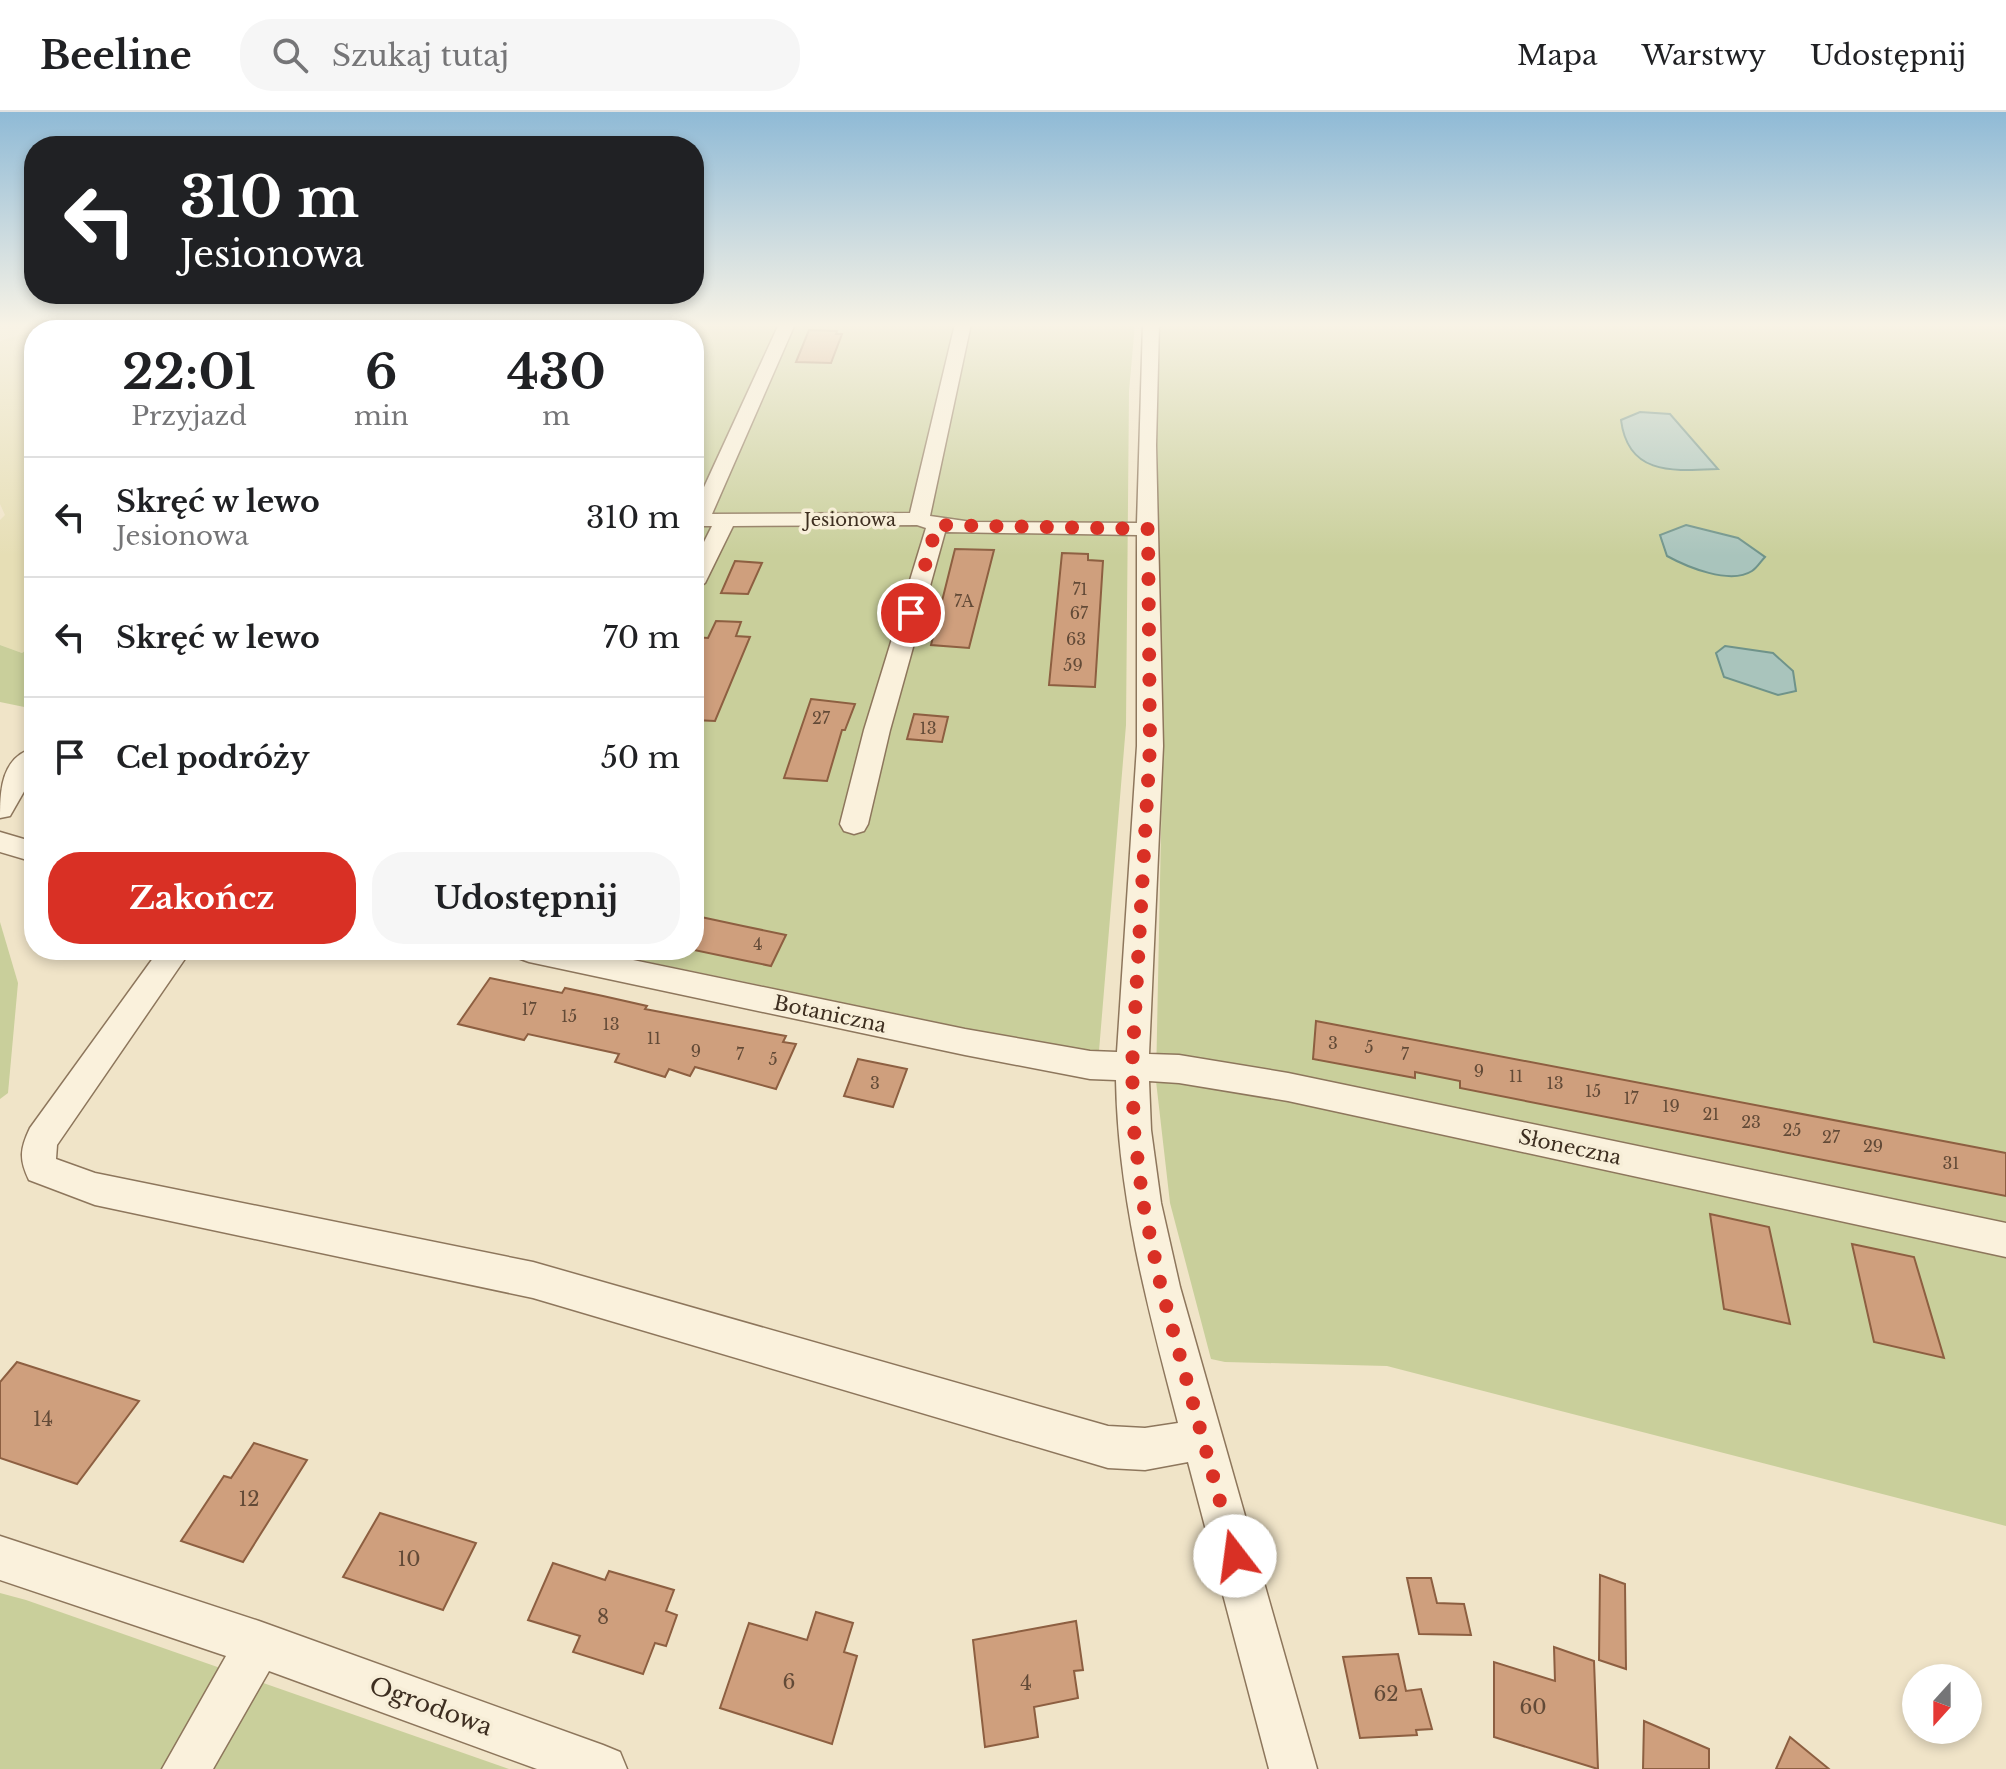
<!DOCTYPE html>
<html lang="pl">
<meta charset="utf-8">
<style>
:root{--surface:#fff;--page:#f6f6f6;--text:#202124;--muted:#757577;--line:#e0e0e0;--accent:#d93025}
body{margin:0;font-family:"Libre Baskerville",serif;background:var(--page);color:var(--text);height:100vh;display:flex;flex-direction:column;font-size:30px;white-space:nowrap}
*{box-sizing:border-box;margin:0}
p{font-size:26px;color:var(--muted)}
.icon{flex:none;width:44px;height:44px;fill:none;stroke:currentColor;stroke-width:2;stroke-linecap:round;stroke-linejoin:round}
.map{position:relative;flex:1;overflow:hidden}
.panel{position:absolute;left:24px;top:208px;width:680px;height:640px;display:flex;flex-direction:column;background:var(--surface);border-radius:32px;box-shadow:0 4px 12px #0003}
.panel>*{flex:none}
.guide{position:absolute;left:24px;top:24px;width:680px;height:168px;border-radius:32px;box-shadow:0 4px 12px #0003;background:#202124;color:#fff;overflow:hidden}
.needle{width:52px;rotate:201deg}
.controls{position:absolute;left:1902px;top:1552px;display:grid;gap:16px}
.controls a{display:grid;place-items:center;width:80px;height:80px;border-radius:50%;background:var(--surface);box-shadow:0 4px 12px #0003;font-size:40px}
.pin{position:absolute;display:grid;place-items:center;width:68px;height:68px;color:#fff;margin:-34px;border:4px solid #fff;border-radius:50%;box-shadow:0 2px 8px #0007}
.me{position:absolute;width:88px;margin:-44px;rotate:345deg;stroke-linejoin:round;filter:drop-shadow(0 0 6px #0008)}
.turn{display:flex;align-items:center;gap:28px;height:168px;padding:0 24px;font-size:36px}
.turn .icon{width:104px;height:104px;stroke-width:2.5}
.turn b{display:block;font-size:56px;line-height:68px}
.eta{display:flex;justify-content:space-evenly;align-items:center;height:136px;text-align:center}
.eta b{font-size:48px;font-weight:700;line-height:56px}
.primary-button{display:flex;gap:16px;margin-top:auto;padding:16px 24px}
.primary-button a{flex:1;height:92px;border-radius:32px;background:var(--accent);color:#fff;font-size:32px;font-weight:700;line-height:92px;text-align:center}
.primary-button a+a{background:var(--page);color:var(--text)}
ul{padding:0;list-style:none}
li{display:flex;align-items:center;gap:24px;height:120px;padding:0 24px;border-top:2px solid var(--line)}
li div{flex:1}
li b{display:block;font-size:30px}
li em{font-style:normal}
header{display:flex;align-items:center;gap:48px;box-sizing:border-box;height:112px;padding:0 40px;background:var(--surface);border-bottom:2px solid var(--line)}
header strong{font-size:38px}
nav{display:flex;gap:44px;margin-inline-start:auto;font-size:28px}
.search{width:560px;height:72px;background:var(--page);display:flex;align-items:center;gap:20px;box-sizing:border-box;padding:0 28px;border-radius:32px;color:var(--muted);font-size:30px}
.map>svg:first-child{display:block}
.farmland{fill:#e6deb5}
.green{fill:#c9cf9b}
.water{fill:#a9c4bc;stroke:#6f938a;stroke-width:2}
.building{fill:#cf9f7d;stroke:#8d5f41;stroke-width:2}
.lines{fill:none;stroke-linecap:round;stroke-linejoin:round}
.minor-casing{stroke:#8d765c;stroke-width:3}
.minor{fill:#faf1dc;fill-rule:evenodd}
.route{stroke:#d93025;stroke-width:14;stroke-dasharray:0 25.2}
.labels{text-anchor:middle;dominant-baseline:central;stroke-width:7;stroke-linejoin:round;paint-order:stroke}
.number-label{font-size:16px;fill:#624a37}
.far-street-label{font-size:18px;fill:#3d2e20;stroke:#f7eed8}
.street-label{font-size:20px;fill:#3d2e20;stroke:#f7eed8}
.near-number-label{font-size:20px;fill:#624a37}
.near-street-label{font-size:24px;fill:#3d2e20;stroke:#f7eed8}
</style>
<header>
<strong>Beeline</strong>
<div class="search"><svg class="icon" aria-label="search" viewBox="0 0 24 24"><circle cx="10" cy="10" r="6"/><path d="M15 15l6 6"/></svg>Szukaj tutaj</div>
<nav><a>Mapa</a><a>Warstwy</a><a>Udostępnij</a></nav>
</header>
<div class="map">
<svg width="2006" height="1657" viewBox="0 0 2006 1657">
<rect width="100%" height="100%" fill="#f0e4c8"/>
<!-- farmland -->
<g class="farmland">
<polygon points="56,212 506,212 497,218 36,218"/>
<polygon points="34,219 34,533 22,541 0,533 0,408 5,403 0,392 0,229"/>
</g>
<!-- green -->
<g class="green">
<polygon points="506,212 1135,212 1129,279 1126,613 1099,939 1090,942 591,838 694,838 694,218 497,218"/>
<polygon points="1159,212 2006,212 2006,1414 1387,1254 1225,1250 1211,1247 1170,1091 1156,969 1163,621 1156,285"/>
<polygon points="0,533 22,541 34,533 34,597 0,590"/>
<polygon points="0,810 18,871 8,981 0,987"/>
<polygon points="0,1481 26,1488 509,1657 0,1657"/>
</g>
<!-- water -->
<g class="water">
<path d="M1640,300l30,2 48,55c-44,2 -90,7 -97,-49z"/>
<path d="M1686,413l52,13 27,19c-4,4 -8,11 -13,14 -22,14 -65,-4 -85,-15l-7,-21z"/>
<polygon points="1725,534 1773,541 1793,559 1796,579 1778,583 1724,565 1716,541"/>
</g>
<!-- building -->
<g class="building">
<polygon points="809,218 837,219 836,222 842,222 831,251 796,250"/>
<polygon points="955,437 994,438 969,536 931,533"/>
<polygon points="1062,441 1088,442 1088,448 1103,449 1095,575 1049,573"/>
<polygon points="735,449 762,451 748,482 721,481"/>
<polygon points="716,509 741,510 736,524 750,525 715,609 694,608 694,525 708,526"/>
<polygon points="811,587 855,592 845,618 842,618 827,669 784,666"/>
<polygon points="914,602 948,605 942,630 907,627"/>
<polygon points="701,805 743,814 786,823 771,854 742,848 694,838 694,819"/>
<polygon points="490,866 562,881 565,876 603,884 647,894 645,897 786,924 783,930 796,932 776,977 695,955 690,964 669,957 665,965 615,950 619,942 528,922 524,928 458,912"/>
<polygon points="1316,909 2006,1041 2006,1084 1460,976 1460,969 1415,960 1415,966 1313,947"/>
<polygon points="858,947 907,957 893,995 844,984"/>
<polygon points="1710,1102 1769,1115 1790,1212 1724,1197"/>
<polygon points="1852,1132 1914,1145 1944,1246 1874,1230"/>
<polygon points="17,1250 139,1289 77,1372 0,1346 0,1270"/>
<polygon points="254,1331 307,1348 243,1450 181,1429 224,1364 231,1366"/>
<polygon points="380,1401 476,1431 443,1498 343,1465"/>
<polygon points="553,1451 605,1468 609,1459 674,1478 666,1499 677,1503 666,1534 655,1531 643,1562 573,1540 580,1524 528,1508"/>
<polygon points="1600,1463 1625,1472 1626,1557 1599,1548"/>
<polygon points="1407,1466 1431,1466 1437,1491 1464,1492 1471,1523 1419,1522"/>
<polygon points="816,1500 853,1511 844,1540 857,1544 832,1632 720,1596 749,1511 807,1528"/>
<polygon points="1076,1509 1083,1558 1074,1559 1078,1586 1034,1595 1038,1625 985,1635 973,1528"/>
<polygon points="1554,1535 1594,1549 1598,1657 1494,1625 1494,1550 1555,1569"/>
<polygon points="1398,1542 1406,1579 1421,1577 1432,1617 1416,1618 1417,1623 1360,1626 1343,1545"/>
<polygon points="1644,1609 1709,1637 1709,1657 1643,1657"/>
<polygon points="1790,1625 1829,1657 1776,1657"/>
</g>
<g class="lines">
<!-- minor casing -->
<g class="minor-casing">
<g id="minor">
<polygon points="600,212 616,212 612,218 596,218"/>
<path d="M779,212h16l-83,190 198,-1 45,-189h16l-41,192 42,6 165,1 6,-199h16l-3,121 7,301 -14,308 30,1 109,18 718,150v34l-718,-156 -109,-18 -30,-2 2,49 10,73 19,84 137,482h-48l-81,-307 -43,8 -37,-2 -575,-170 -438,-93 -66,-25c-10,-21 -9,-31 1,-52l129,-178h32l-134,195 -1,14 39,14 438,89 575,164 37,2 33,-5c-30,-114 -60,-225 -62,-343l-26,-1 -125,-24 -436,-93 -11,-4 -4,-8h71l380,79 125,22 27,1 20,-306v-211l-192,-3 -55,198 -22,94 -4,7 -10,3 -10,-3 -4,-7 24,-94 62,-202 -9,-3 -184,1 -28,57 -11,7v-28l18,-36h-18v-17z"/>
<path d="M34,636v26l-24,42 -10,2c0,-27 1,-61 34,-70z"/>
<polygon points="0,720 34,730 34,750 0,740"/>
<polygon points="0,1424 259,1509 603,1633 620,1640 627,1657 537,1657 269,1559 213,1657 162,1657 226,1544 0,1468"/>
</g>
</g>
<!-- minor -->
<use href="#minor" class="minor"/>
</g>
<!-- sky -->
<linearGradient id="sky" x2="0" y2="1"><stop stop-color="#8fbad6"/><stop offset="0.48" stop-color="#f8f3e6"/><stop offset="1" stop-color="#f8f3e6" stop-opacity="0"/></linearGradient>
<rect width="2006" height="444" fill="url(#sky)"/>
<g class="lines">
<!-- route -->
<polyline class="route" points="911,501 937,413 1148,417 1150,634 1132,955 1134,1018 1143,1091 1161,1175 1235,1444"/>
</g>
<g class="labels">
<!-- number labels -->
<g class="number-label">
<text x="1080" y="477">71</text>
<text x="964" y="489">7A</text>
<text x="1079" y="501">67</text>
<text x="1076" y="527">63</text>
<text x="1073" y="553">59</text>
<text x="821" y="606">27</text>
<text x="928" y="616">13</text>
<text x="758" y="832">4</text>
<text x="529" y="897">17</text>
<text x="569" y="904">15</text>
<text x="611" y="912">13</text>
<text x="654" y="926">11</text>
<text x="1333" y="931">3</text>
<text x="1369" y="935">5</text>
<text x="696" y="939">9</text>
<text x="740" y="942">7</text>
<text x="1405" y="942">7</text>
<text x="773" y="947">5</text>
<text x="1479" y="959">9</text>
<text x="1516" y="964">11</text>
<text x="875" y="971">3</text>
<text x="1555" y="971">13</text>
<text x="1593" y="979">15</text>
<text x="1631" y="986">17</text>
<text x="1671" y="994">19</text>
<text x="1711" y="1002">21</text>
<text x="1751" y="1010">23</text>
<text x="1792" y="1018">25</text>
<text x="1831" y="1025">27</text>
<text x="1873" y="1034">29</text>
<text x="1951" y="1051">31</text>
</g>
<!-- far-street labels -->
<g class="far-street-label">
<text x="850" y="408">Jesionowa</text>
</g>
<!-- street labels -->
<g class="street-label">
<text transform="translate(830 902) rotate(12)">Botaniczna</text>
<text transform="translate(1570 1035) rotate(12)">Słoneczna</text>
</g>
<!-- near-number labels -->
<g class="near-number-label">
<text x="43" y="1307">14</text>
<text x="249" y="1387">12</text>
<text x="409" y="1447">10</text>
<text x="603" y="1505">8</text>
<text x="789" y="1570">6</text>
<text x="1026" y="1571">4</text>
<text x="1386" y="1582">62</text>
<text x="1533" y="1595">60</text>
</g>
<!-- near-street labels -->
<g class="near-street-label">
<text transform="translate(431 1594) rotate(20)">Ogrodowa</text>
</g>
</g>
</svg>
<div class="controls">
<a><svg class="needle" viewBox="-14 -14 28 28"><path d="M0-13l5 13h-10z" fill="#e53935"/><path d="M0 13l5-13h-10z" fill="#757577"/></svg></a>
</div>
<div class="pin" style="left:911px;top:501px;background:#d93025"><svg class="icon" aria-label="arrive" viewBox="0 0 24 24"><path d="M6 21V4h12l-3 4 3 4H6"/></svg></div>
<svg class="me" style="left:1235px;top:1444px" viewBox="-20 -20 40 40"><circle r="19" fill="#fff"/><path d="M0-13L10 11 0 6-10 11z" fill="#d93025"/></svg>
<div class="guide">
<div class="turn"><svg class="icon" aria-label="left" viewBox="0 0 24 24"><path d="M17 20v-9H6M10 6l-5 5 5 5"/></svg><div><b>310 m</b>Jesionowa</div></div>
</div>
<section class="panel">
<div class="eta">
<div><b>22:01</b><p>Przyjazd</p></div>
<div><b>6</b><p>min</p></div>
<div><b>430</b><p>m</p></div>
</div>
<ul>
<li><svg class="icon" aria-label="left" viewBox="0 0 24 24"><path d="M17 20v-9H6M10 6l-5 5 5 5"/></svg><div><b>Skręć w lewo</b><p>Jesionowa</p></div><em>310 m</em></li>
<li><svg class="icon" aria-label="left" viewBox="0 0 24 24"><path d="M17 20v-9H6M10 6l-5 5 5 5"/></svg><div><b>Skręć w lewo</b></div><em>70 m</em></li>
<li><svg class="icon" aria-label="arrive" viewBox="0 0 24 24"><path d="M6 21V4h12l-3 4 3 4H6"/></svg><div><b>Cel podróży</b></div><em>50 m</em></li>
</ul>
<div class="primary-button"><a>Zakończ</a><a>Udostępnij</a></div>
</section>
</div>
